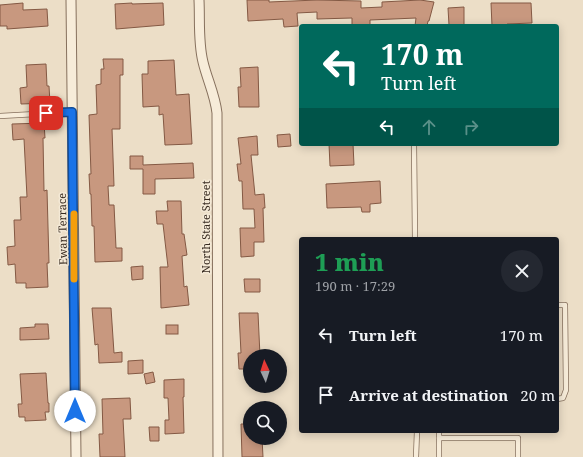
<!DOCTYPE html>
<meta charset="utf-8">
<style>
:root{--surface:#171b24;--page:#242831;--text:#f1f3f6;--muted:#9ea1a6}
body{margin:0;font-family:"Noto Serif",serif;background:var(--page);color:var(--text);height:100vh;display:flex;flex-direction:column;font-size:15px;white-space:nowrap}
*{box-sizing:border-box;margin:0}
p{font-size:13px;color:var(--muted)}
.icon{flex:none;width:22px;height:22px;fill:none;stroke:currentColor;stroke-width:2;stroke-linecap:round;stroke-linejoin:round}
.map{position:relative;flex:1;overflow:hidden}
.side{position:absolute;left:299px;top:237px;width:260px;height:196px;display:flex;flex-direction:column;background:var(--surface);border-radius:4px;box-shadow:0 2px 10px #0003}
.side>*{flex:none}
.guide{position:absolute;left:299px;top:24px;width:260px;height:122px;border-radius:4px;box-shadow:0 2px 10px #0003;background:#00695c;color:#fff;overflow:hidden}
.needle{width:26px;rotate:356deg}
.fabs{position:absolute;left:243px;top:349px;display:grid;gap:8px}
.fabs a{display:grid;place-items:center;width:44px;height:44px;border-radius:50%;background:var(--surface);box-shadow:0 2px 10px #0003;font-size:20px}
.pin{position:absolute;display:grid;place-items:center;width:34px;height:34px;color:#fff;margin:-17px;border-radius:8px;box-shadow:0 2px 6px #0006}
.me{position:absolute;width:44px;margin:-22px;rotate:0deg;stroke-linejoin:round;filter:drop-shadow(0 0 3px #0008)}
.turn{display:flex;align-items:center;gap:14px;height:84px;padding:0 16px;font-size:18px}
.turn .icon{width:52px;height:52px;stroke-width:2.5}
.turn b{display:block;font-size:28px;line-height:34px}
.lanes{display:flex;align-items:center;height:38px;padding:0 16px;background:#0003;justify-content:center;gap:20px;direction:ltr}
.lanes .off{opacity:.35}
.round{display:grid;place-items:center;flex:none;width:42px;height:42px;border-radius:21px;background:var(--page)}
.overview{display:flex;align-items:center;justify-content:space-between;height:68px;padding:0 16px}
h1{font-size:24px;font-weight:800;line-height:30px;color:#1e9e55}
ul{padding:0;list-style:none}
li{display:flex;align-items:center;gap:12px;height:60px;padding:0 16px}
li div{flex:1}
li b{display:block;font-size:15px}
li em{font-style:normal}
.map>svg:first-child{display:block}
.building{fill:#c8987f;stroke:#845944}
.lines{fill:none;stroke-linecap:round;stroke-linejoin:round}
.lane-casing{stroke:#86705d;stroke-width:6}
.street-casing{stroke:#86705d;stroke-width:11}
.lane{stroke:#f7ecd9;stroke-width:4.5}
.street{stroke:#f7ecd9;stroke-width:9}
.route-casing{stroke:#114b97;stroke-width:10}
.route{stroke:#1a73e8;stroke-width:7}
.slow{stroke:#f59e0b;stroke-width:7}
.labels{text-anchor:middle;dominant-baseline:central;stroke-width:3;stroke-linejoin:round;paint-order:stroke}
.street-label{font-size:11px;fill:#372a20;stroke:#f4e9d6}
</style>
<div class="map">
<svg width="583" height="457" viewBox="0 0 583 457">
<rect width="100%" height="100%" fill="#ecdec7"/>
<!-- building -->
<g class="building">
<polygon points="247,0 269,0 269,2 317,0 361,1 361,8 382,7 382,2 420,0 434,2 429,21 428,21 427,26 415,26 416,18 370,20 370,26 352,26 352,18 317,19 317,12 297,13 298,26 284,27 283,19 248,21"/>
<polygon points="23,3 23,10 47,9 48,26 7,29 7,26 0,26 0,5"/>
<polygon points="132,3 132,4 163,3 164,25 116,29 115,4"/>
<polygon points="491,3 531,3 532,23 507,24 507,26 492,26"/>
<polygon points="464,7 464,25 449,25 448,8"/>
<polygon points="103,59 123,59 123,75 120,75 120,129 112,129 114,186 108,186 109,205 114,205 116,248 122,248 122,261 95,262 94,226 92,226 91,194 90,194 89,174 91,174 89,115 97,114 96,85 101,84 101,69 104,69"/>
<polygon points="174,60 176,95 189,94 192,144 165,145 163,114 159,115 159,106 143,107 142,74 148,74 148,61"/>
<polygon points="46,64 47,86 49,86 50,103 21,104 20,88 27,87 26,65"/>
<polygon points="258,67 259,107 239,107 238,87 241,87 240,68"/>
<polygon points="44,123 45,138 43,138 44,191 47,190 49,263 47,263 48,287 26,288 26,283 16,283 15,264 8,265 7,247 15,246 14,220 21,220 20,197 27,197 24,139 13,140 12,124"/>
<polygon points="290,134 291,146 278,147 277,135"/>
<polygon points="257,136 258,155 251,155 255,195 264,194 265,208 263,208 264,242 254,242 254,256 241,257 240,228 255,228 254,209 243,209 242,181 239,181 237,164 241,164 238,138"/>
<polygon points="329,144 353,144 354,165 330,166"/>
<polygon points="130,156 143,156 143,165 193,163 194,178 155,179 155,194 143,194 143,169 130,169"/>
<polygon points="380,181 381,203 370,204 370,212 362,212 361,207 327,208 326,184"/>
<polygon points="167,201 181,201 182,234 184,234 187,255 182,256 184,287 187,286 189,305 161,308 160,267 168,267 163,224 157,224 156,211 168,211"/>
<polygon points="143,266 143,279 132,280 131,267"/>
<polygon points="244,279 260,279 260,292 245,292"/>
<polygon points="92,308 111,308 114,353 122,352 122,362 99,363 98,344 95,345"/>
<polygon points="239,313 258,313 260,356 250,356 250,369 239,369 238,353 241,353"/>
<polygon points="35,324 48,324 49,339 20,340 20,328 35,327"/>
<rect x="166" y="325" width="12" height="9"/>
<polygon points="143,360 143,373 128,374 128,361"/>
<polygon points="153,372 155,382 146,384 144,374"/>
<polygon points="46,373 48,403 49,403 49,412 45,412 46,420 25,421 25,417 19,417 18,404 22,404 20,374"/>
<polygon points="184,379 184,397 183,397 184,433 165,434 165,420 169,420 168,398 164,398 164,380"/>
<polygon points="130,398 131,419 123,419 125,457 100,457 99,434 103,434 102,399"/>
<polygon points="241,424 250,424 250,438 262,438 263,457 242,457"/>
<polygon points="149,427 159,427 159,441 150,441"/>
</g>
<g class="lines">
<!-- lane casing -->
<g class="lane-casing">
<g id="lane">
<polyline points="0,116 72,112"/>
<polyline points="414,144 415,239"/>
<polyline points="557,305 565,305 566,390 563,398 557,399"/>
<polyline points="439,438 518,438 518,457"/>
<polyline points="416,457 417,431"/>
<polyline points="439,457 439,431"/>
</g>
</g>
<!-- street casing -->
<g class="street-casing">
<g id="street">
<polyline points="71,0 76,457"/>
<path d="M199,0c1,20 -1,42 4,62 4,17 12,33 14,51l1,344"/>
</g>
</g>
<!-- lane -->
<use href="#lane" class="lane"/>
<!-- street -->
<use href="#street" class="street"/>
</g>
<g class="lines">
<!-- route casing -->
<g class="route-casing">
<polyline id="route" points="46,113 72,112 75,411"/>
</g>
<!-- route -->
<use href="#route" class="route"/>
<!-- slow -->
<polyline class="slow" points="74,214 74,279"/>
</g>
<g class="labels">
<!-- street labels -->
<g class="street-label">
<text transform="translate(205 227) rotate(-90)">North State Street</text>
<text transform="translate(62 229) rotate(-91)">Ewan Terrace</text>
</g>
</g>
</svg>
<div class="fabs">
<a><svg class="needle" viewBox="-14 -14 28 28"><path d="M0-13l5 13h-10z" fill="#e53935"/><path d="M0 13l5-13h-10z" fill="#9ea1a6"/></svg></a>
<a><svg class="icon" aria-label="search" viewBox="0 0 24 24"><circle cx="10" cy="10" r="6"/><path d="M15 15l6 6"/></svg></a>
</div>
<div class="pin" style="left:46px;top:113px;background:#d93025"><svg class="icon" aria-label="arrive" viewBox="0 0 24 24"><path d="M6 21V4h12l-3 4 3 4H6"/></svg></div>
<svg class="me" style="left:75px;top:411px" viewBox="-20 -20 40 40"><circle r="19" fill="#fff"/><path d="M0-13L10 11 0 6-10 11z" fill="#1a73e8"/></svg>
<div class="guide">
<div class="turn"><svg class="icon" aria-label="left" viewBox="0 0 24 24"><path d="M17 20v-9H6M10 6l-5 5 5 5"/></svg><div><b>170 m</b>Turn left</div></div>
<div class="lanes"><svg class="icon" aria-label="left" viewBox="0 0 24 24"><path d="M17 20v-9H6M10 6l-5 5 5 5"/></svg><svg class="icon off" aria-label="ahead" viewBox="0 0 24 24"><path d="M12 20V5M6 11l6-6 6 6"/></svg><svg class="icon off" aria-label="right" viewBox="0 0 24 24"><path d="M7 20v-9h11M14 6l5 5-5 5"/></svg></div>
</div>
<section class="side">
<div class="overview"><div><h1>1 min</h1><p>190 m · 17:29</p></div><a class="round"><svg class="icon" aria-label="close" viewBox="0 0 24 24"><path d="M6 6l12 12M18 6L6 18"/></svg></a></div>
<ul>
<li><svg class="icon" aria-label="left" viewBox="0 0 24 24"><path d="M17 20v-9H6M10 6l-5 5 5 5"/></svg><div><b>Turn left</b></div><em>170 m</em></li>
<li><svg class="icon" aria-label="arrive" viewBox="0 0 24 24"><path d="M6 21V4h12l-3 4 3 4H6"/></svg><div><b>Arrive at destination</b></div><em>20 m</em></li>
</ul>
</section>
</div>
